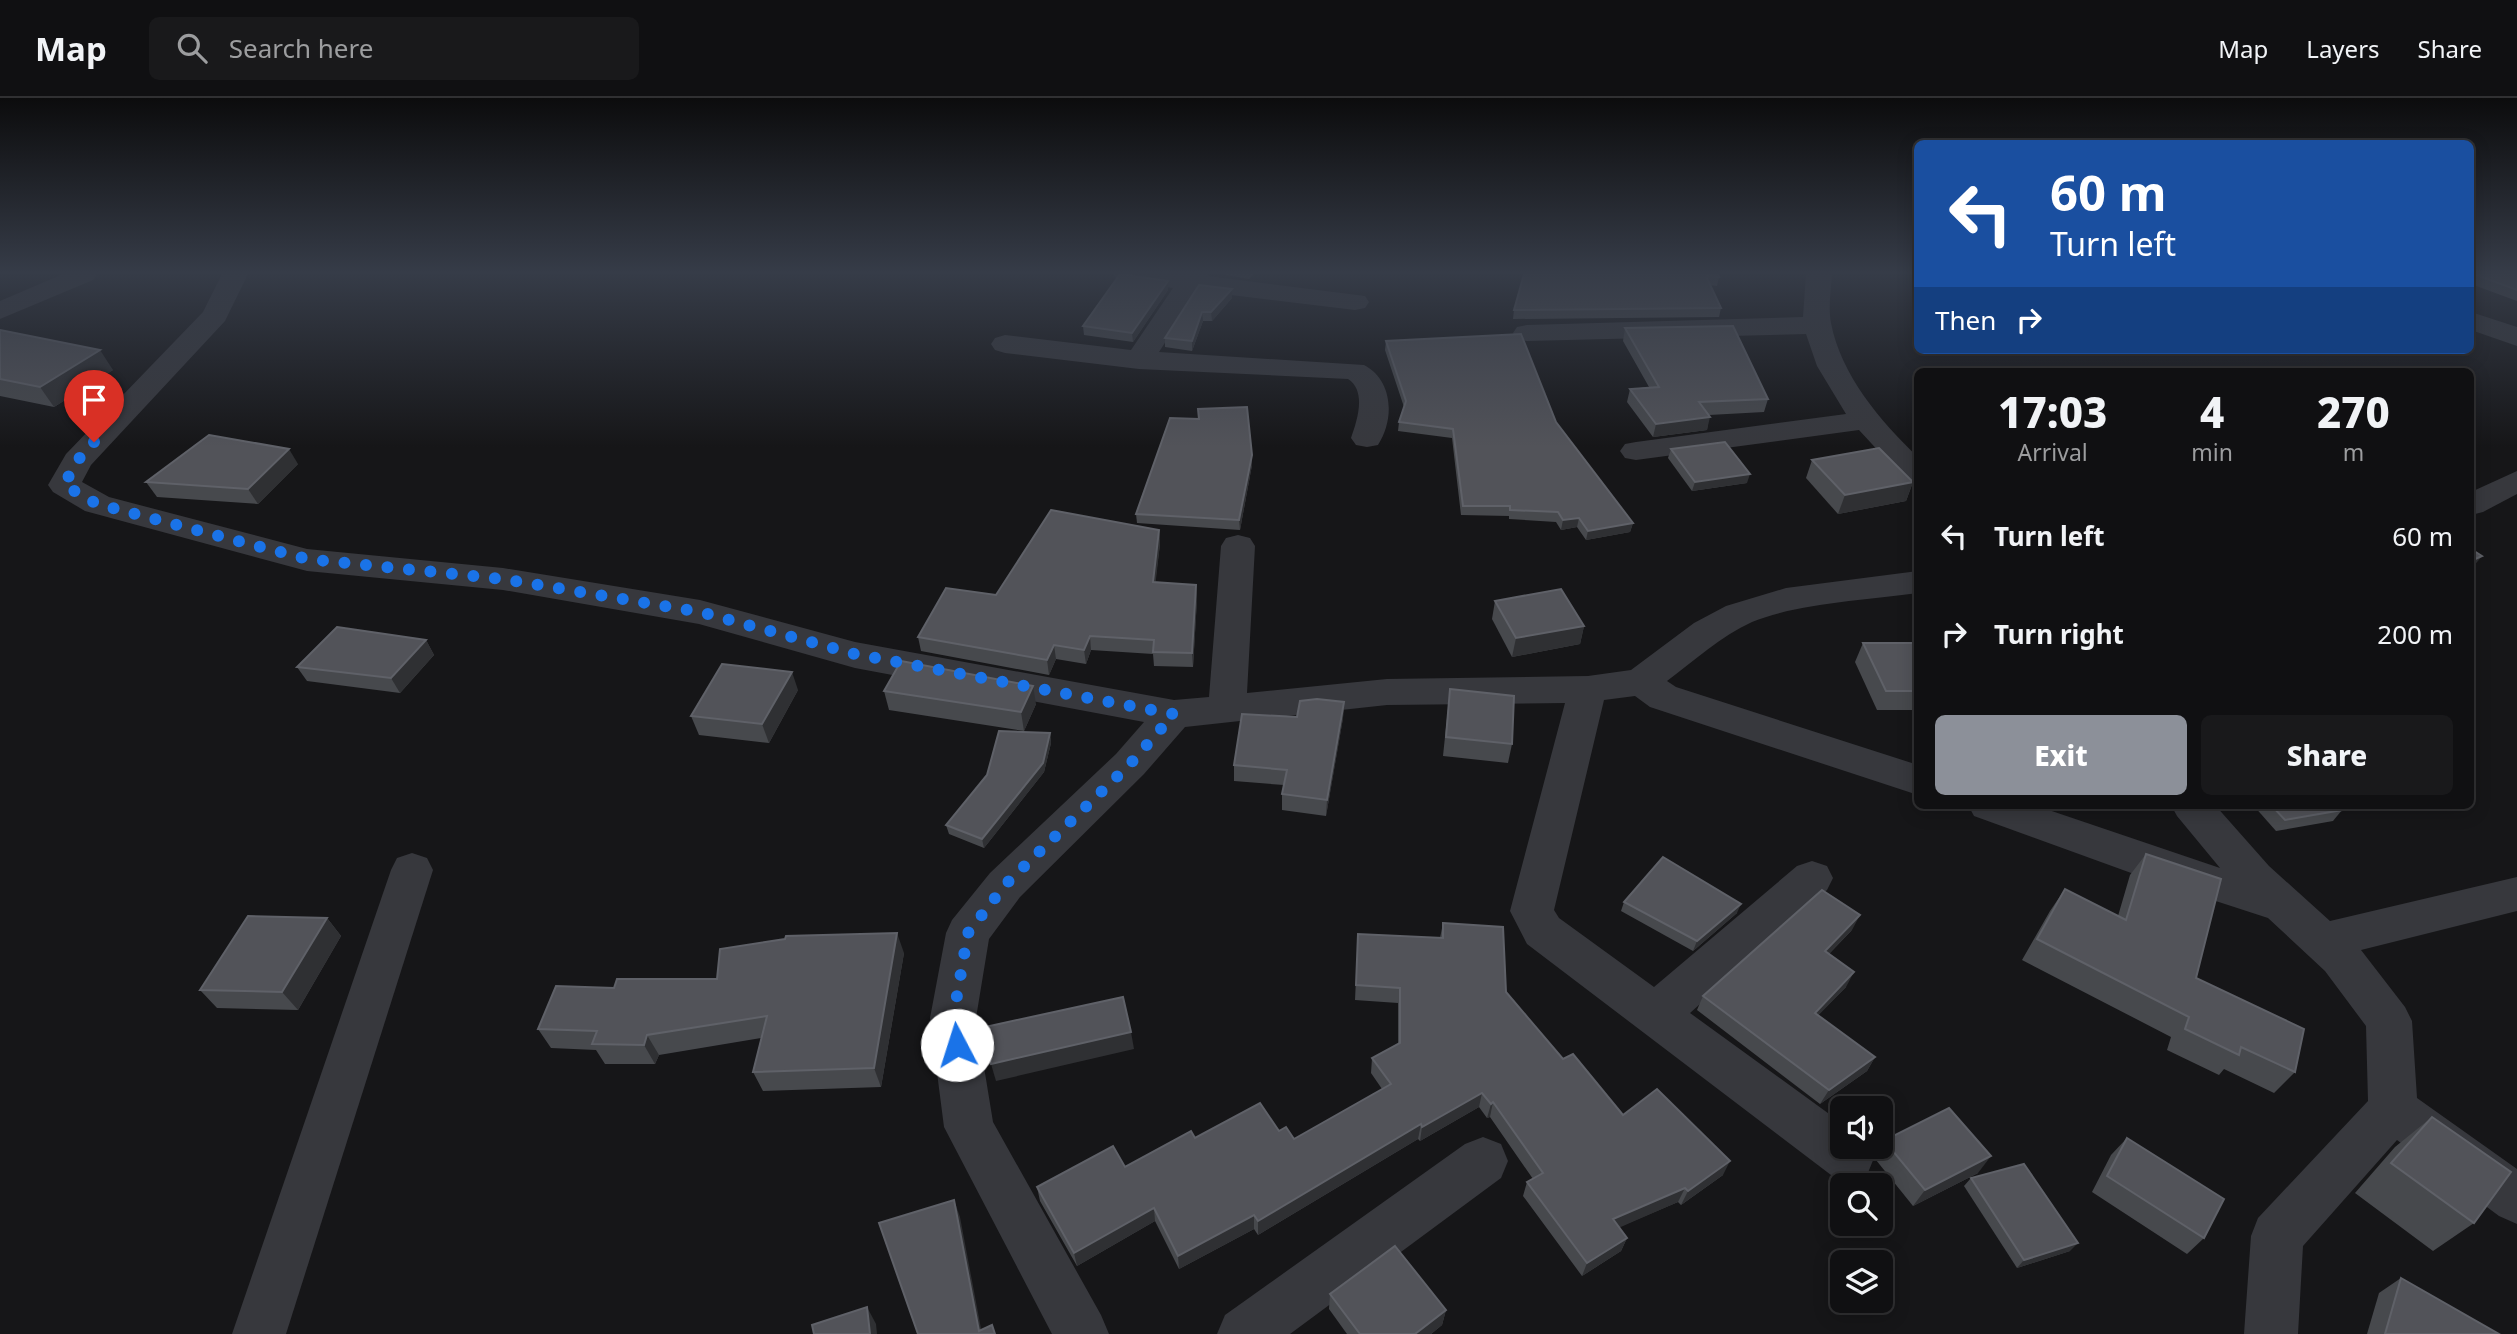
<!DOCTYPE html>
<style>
:root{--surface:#101012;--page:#19191b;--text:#f1f3f6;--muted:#9c9d9f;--line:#303032;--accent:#8c9099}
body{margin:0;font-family:"Noto Sans",sans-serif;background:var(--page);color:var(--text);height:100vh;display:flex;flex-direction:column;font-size:26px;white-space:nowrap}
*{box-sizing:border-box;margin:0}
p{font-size:23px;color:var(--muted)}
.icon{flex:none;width:38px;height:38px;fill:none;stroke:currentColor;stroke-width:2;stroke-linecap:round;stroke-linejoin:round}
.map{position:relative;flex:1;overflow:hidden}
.panel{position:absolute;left:1914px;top:270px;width:560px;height:441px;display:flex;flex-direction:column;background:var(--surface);border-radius:10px;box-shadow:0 4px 18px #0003,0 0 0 2px var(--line)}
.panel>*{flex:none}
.guide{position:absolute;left:1914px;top:42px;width:560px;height:214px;border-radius:10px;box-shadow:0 4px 18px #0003,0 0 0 2px var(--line);background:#1a4fa0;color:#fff;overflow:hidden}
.tools{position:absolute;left:1830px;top:998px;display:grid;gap:14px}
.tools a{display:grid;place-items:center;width:63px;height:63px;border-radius:10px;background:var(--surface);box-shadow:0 4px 18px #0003,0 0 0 2px var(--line);font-size:35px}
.pin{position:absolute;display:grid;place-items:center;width:60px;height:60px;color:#fff;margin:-72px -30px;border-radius:50% 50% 50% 0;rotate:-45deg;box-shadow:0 0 7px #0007}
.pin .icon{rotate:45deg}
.me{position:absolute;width:77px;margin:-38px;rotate:355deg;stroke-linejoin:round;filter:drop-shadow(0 0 5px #0008)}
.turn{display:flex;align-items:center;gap:24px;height:147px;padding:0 21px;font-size:32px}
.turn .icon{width:91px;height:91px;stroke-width:2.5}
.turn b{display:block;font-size:49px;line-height:60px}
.then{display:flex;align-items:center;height:66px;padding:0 21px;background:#0003;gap:14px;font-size:26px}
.eta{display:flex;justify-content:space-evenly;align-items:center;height:119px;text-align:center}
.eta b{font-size:42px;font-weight:800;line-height:49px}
.primary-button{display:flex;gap:14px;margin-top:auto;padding:14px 21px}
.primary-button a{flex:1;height:80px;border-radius:10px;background:var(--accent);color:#fff;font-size:28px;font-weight:800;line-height:80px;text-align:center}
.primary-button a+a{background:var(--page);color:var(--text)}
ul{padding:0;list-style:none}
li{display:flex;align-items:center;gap:21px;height:98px;padding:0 21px}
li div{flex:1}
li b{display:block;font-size:26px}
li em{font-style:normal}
header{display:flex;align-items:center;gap:42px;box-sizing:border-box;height:98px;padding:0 35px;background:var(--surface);border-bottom:2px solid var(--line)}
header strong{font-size:33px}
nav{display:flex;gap:38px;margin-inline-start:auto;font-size:24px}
.search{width:490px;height:63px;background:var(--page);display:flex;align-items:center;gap:18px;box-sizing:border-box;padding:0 24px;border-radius:10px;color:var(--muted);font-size:26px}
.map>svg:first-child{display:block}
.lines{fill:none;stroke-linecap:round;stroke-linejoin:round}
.minor{fill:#37383d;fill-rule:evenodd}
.tertiary{fill:#37383d;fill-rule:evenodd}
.wall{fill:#47494d}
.shaded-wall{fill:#2f3033}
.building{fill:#525359;stroke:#5f6168;stroke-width:2}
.route{stroke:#1a73e8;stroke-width:12;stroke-dasharray:0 21.6}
</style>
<header>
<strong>Map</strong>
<div class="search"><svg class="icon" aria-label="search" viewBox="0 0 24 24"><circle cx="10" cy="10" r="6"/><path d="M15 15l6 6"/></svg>Search here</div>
<nav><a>Map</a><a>Layers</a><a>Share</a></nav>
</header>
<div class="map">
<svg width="2517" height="1236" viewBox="0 0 2517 1236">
<rect width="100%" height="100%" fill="#161618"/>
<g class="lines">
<!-- minor -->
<g class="minor">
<path d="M222,176h26l-23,47 -134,144 -9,17 27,15 198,52 196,19 197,32 155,42 319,58 35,-3 12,-151 5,-8 12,-3 12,3 5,8 -8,147 140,-14 201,-3 43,-6 63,-47 32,-17 60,-18 132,-17v22c-50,7 -120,10 -166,29 -31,14 -58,39 -85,59l9,6 242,78v30l-268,-88 -15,-11 -31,4 -50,210 5,8 95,69 143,-121 15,-5 15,5 6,12 -6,12 -137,123 153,111v22h26l5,12 -7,17 -18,7 -18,-7 -304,-231 -17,-33 55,-208 -178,2 -202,22 -41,47 -124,123 -31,42 -13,79 17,104 108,193 8,19h-57l-108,-207 -14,-109 16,-85 6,-13 38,-47 126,-119 28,-32 -289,-54 -156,-44 -196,-34 -196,-19 -222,-60 -32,-19 -5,-7 18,-31 137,-142z"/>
<path d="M1113,176h96l-1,2 157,20 4,6 -4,6 -10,2 -157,-19 -39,61 205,13c29,15 31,54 14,80l-11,2 -11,-2 -5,-7c6,-17 16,-47 -3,-59l-209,-10 -134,-16 -10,-3 -4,-6 4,-6 10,-3 126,15 42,-62 -56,-8z"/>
<path d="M1806,176h26c-1,16 -4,33 -1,49 10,52 49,98 87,134v28l-11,-3 -48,-52 -223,30 -11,-2 -5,-7 5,-7 11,-2 210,-28 -29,-48 -11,-32 -279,7 -10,-2 -4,-6 4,-6 10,-2 276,-8z"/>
<polygon points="2471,214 2517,229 2517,248 2471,232"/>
<polygon points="2517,373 2517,396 2483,414 2471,417 2471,394"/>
<polygon points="1968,707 2034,707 2220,770 2177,718 2171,707 2215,707 2269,768 2330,823 2517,779 2517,813 2361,852 2405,909 2412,923 2417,1000 2517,1071 2517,1126 2499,1118 2397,1042 2303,1148 2298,1236 2244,1236 2251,1138 2258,1120 2368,1003 2366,928 2325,873 2268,820 2145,780 1974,718"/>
<polygon points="412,755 427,760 433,772 286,1236 232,1236 391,772 397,760"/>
<polygon points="1483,1039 1501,1046 1508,1063 1501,1080 1290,1236 1217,1236 1225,1217 1465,1046"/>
</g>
<!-- tertiary -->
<polygon class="tertiary" points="63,176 97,176 93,182 0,221 0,203"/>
</g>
<!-- wall -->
<g class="wall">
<polygon points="1221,176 1254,176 1249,181"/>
<polygon points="1718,176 1719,179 1717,188 1710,187 1721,210 1719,219 1513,221 1514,212"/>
<polygon points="2471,176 2517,176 2517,203 2471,186"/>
<polygon points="1168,183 1168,192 1133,244 1084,237 1083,228"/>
<polygon points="1199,187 1232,200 1212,223 1203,223 1192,253 1165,249 1165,240"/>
<polygon points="1625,230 1768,301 1764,314 1709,317 1707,332 1653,339 1627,304 1630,291 1649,289 1623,243"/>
<polygon points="0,232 113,272 54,309 0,298"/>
<polygon points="1386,243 1556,324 1633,425 1630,434 1586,442 1577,429 1561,432 1556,424 1509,421 1509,418 1461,417 1452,340 1398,333 1399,324 1404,309 1385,252"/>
<polygon points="1671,351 1747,385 1692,393 1668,360"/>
<polygon points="1812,362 1913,384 1906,403 1838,416 1806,380"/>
<polygon points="298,366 258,406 157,399 146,384"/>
<polygon points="1252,367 1240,432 1137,425 1136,416"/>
<polygon points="1159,432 1160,446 1155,485 1196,487 1197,501 1193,569 1154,568 1153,556 1091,552 1086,566 1056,561 1049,577 921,553 918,539 996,497"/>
<polygon points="1495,503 1584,528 1580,546 1512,559 1492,521"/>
<polygon points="426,542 434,557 400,595 307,583 297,569"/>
<polygon points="1863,545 1918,545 1918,612 1877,612 1855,564"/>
<polygon points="1450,591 1512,646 1508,665 1443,658"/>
<polygon points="798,592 769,645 699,637 691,618"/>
<polygon points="884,593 1036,606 1024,633 889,612"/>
<polygon points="1344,604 1343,620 1326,718 1282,712 1282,696 1284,687 1234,683 1234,667 1297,619"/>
<polygon points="1050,635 1051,645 1044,674 984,750 949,736 946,727"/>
<polygon points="2253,707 2337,707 2342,712 2333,723 2276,733"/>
<polygon points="2146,756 2196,880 2295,974 2274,995 2224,971 2219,977 2167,952 2171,939 2022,862 2050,813 2065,791 2118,818 2130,777"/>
<polygon points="1624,804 1737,815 1693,853 1621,813"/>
<polygon points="327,820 341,838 298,912 217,910 200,892"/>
<polygon points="1443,825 1506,894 1563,961 1623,1017 1723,1077 1681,1107 1678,1104 1619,1129 1627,1140 1621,1153 1582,1178 1523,1098 1527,1084 1533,1081 1490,1019 1487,1020 1479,1009 1420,1043 1418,1041 1258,1137 1254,1131 1179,1171 1155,1123 1077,1168 1040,1103 1037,1089 1125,1069 1195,1040 1279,1033 1294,1041 1382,991 1371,975 1372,960 1398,946 1398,905 1355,902 1358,836 1440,840"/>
<polygon points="1852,832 1829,856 1846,889 1818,917 1875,959 1867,973 1820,1006 1697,912 1703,898"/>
<polygon points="904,855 881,989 763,993 753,974 761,940 659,957 655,966 605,966 596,952 551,950 538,931 614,890 717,881"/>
<polygon points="2432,1019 2474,1125 2433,1153 2355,1095 2395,1049"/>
<polygon points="2127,1040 2204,1140 2187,1156 2092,1094 2111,1057"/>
<polygon points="1887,1041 1978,1075 1913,1108 1876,1062 1876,1058"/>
<polygon points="1971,1080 2070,1153 2017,1170 1964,1088"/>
<polygon points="2401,1180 2499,1236 2367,1236 2379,1195"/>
<polygon points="1330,1196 1446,1212 1442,1227 1431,1236 1347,1236 1329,1211"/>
</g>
<!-- shaded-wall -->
<g class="shaded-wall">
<polygon points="1168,183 1168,192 1133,244 1132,235"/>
<polygon points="1232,191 1232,200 1212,223 1211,214"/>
<polygon points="1202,214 1203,223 1192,253 1192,243"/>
<polygon points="100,252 113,272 54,309 40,289"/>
<polygon points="1710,319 1707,332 1653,339 1656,326"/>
<polygon points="289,351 298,366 258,406 248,391"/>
<polygon points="1252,357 1252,367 1240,432 1239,422"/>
<polygon points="1750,376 1747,385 1692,393 1695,384"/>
<polygon points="1913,384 1906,403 1838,416 1845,397"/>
<polygon points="1579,420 1577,429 1561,432 1563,422"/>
<polygon points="1633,425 1630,434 1586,442 1588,433"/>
<polygon points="1159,432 1160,446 1154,499 1153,484"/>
<polygon points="2482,458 2473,469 2471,470 2471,463"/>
<polygon points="1196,487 1197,501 1193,569 1192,555"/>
<polygon points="1584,528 1580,546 1512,559 1516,540"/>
<polygon points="1090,538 1091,552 1086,566 1084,552"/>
<polygon points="426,542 434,557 400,595 391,580"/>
<polygon points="1054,547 1056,561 1049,577 1047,562"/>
<polygon points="792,574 798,592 769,645 762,626"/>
<polygon points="1033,588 1036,606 1024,633 1021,614"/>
<polygon points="1344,604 1343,620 1326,718 1327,702"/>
<polygon points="1050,635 1051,645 1044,674 984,750 982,741"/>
<polygon points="1741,806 1737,815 1693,853 1697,843"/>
<polygon points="1860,817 1852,832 1817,868 1825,853"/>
<polygon points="327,820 341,838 298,912 282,894"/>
<polygon points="897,835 904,855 881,989 874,970"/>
<polygon points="1854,874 1846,889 1807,929 1815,915"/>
<polygon points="1131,934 1134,951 996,983 991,966"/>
<polygon points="647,937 659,957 655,966 644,947"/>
<polygon points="1875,959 1867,973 1820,1006 1829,992"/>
<polygon points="1482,995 1479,1009 1420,1043 1422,1029"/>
<polygon points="1493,1004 1490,1019 1487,1020 1491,1006"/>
<polygon points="1421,1026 1418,1041 1258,1137 1258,1123"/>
<polygon points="1991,1058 1978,1075 1913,1108 1925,1092"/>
<polygon points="1730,1063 1723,1077 1681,1107 1688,1093"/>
<polygon points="1685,1090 1678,1104 1607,1135 1613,1121"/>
<polygon points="954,1102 960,1119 982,1236 980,1236"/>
<polygon points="1154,1110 1155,1123 1077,1168 1074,1155"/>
<polygon points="1254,1117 1254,1131 1179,1171 1178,1158"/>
<polygon points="1627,1140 1621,1153 1582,1178 1587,1165"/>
<polygon points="2078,1145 2070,1153 2017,1170 2024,1162"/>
<polygon points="867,1209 876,1226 877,1236 870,1236"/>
<polygon points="1446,1212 1442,1227 1431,1236 1415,1236"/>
</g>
<!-- building -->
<g class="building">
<polygon points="1120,176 1168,183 1132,235 1083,228"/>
<polygon points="1524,176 1718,176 1719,179 1706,178 1721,210 1514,212"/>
<polygon points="2474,176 2517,176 2517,192"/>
<polygon points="1199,187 1232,191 1211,214 1202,214 1192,243 1165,240"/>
<polygon points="1733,228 1768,301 1699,304 1710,319 1656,326 1630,291 1659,289 1625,230"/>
<polygon points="0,232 100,252 40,289 0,281"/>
<polygon points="1521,236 1556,324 1633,425 1588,433 1579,420 1563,422 1558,414 1510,412 1510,408 1463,408 1453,331 1399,324 1406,303 1386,243"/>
<polygon points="1247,309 1252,357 1239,422 1136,416 1170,320 1199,321 1198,311"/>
<polygon points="209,337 289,351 248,391 146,384"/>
<polygon points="1725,344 1750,376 1695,384 1671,351"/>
<polygon points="1879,350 1913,384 1845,397 1812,362"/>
<polygon points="1051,412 1159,432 1153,484 1196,487 1192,555 1153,554 1154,542 1090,538 1084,552 1054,547 1047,562 918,539 946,490 996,497"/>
<polygon points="2471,451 2482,458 2471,463"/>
<polygon points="1561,491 1584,528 1516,540 1495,503"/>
<polygon points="337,529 426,542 391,580 297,569"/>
<polygon points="1863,545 1918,545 1918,593 1886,593"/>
<polygon points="901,563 1033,588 1021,614 884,593"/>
<polygon points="722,566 792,574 762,626 691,618"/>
<polygon points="1450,591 1514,598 1512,646 1446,639"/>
<polygon points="1317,601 1344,604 1327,702 1282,696 1287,672 1234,667 1242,616 1297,619 1300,603"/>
<polygon points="999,633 1050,635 1043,665 982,741 946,727 987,677"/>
<polygon points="2271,707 2337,707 2342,712 2285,722"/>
<polygon points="2146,756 2221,781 2196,880 2304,931 2295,974 2241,949 2239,957 2185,931 2189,919 2037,841 2065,791 2126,822"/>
<polygon points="1663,759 1741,806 1697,843 1624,804"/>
<polygon points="1822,792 1860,817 1825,853 1854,874 1815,915 1875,959 1829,992 1703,898"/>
<polygon points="248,818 327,820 282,894 200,892"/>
<polygon points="1443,825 1503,829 1506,894 1563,961 1573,956 1623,1017 1657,991 1730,1063 1688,1093 1685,1090 1613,1121 1627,1140 1587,1165 1527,1084 1543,1075 1493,1004 1491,1006 1482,995 1422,1029 1421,1026 1258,1123 1254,1117 1178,1158 1154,1110 1074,1155 1037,1089 1113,1048 1125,1069 1191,1033 1195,1040 1260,1005 1279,1033 1286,1029 1294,1041 1391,986 1372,960 1400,945 1400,890 1356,887 1358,836 1443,840"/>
<polygon points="897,835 874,970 753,974 767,918 647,937 644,947 592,946 597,933 538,931 556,888 614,890 617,881 717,881 720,851 785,841 786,838"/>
<polygon points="1123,899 1131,934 991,966 985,929"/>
<polygon points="1949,1010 1991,1058 1925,1092 1887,1046 1887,1041"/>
<polygon points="2432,1019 2511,1074 2474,1125 2391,1065"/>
<polygon points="2127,1040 2224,1101 2204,1140 2107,1078"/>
<polygon points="2024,1066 2078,1145 2024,1162 1971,1080"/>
<polygon points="954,1102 979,1233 992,1227 995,1236 918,1236 879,1125"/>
<polygon points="1395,1148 1446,1212 1415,1236 1360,1236 1330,1196"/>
<polygon points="2401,1180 2499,1236 2385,1236"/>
<polygon points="867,1209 870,1236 814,1236 812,1227"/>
</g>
<!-- sky -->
<linearGradient id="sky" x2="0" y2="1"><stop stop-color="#0c0c0d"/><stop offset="0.5" stop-color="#363c48"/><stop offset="1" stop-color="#363c48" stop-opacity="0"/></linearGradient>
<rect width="2517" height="349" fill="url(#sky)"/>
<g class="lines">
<!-- route -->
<polyline class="route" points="94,344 77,363 64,387 97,406 307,461 503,481 700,514 855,556 1174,616 1130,666 1005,787 968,835 953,920 957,947"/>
</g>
</svg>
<div class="tools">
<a><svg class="icon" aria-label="sound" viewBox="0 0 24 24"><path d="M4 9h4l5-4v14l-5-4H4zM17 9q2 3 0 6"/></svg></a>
<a><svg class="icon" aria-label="search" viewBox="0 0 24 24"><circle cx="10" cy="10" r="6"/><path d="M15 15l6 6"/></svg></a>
<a><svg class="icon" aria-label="layers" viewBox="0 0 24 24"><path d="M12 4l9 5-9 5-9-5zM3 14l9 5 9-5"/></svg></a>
</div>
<div class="pin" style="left:94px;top:344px;background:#d93025"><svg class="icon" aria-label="arrive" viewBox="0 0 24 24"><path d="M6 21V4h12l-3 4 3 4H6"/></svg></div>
<svg class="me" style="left:957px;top:947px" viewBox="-20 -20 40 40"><circle r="19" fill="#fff"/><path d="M0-13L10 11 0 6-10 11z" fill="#1a73e8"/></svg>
<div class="guide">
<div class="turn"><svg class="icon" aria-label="left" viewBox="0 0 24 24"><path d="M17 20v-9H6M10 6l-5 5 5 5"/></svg><div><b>60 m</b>Turn left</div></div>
<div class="then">Then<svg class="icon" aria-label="right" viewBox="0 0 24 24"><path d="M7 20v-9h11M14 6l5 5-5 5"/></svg></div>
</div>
<section class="panel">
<div class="eta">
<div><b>17:03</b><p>Arrival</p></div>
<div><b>4</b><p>min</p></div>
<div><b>270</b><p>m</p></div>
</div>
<ul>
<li><svg class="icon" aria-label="left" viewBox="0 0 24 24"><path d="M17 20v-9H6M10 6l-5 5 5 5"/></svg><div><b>Turn left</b></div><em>60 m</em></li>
<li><svg class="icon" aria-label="right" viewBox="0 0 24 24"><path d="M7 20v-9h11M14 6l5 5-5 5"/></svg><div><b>Turn right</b></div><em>200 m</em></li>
</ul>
<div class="primary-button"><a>Exit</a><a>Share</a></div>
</section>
</div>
